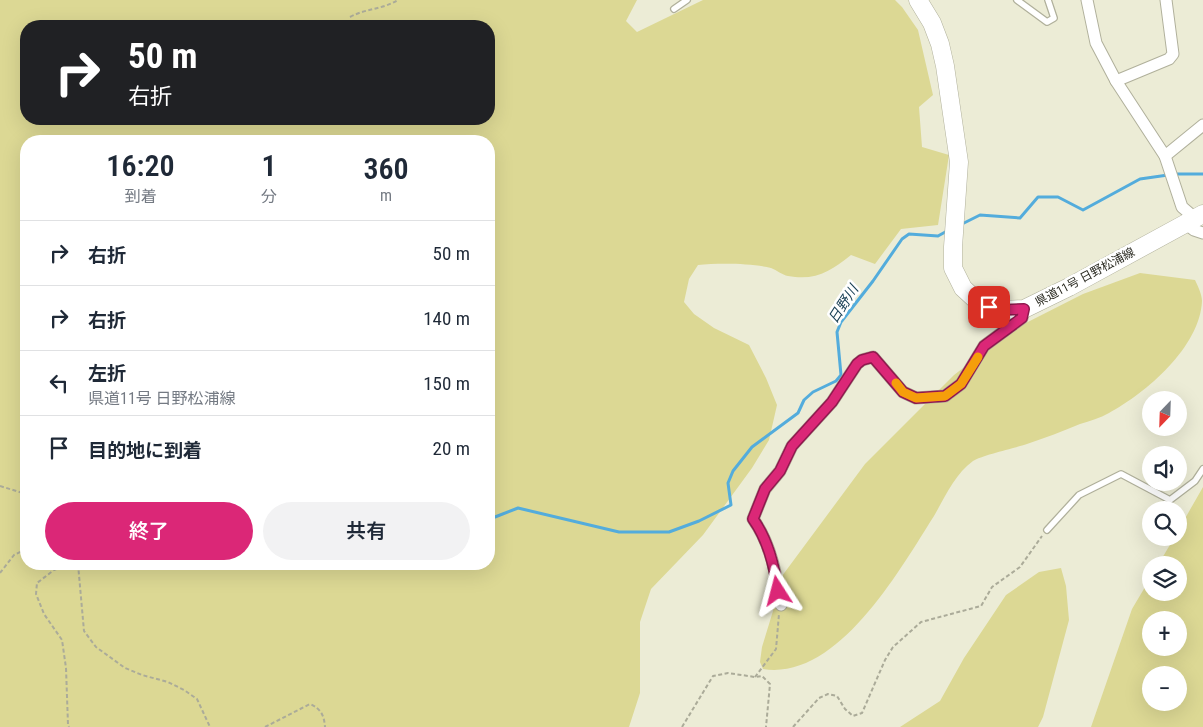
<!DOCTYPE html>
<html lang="ja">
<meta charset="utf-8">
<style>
:root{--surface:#fff;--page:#f2f2f3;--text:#1f2937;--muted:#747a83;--line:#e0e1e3;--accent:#db2777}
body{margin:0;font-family:"Roboto Condensed","Noto Sans JP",sans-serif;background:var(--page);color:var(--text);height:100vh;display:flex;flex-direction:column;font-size:19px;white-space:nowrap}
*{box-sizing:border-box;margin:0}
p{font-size:16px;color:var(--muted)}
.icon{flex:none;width:28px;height:28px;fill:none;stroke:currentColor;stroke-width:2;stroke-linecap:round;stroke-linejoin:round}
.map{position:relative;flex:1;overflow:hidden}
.drawer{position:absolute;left:20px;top:135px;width:475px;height:435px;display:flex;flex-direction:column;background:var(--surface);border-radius:20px;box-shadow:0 5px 20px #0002}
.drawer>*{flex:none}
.hud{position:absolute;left:20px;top:20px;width:475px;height:105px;border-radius:20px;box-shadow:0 5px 20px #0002;background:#202124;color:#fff;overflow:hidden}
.needle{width:32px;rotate:203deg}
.tools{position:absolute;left:1142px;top:391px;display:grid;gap:10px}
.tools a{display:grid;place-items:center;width:45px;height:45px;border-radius:50%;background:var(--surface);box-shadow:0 5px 20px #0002;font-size:25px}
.pin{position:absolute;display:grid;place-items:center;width:42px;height:42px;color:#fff;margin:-21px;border-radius:10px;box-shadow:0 2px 8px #0006}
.me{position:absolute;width:55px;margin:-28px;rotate:351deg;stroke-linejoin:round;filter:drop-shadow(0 0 4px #0008)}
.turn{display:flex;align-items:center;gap:18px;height:105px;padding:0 25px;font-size:22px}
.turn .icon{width:65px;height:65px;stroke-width:2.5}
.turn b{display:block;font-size:35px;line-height:42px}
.eta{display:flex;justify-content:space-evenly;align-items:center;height:85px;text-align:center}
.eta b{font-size:30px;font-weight:600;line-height:35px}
.action{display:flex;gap:10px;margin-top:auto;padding:10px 25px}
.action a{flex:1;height:58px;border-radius:30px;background:var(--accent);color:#fff;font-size:20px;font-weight:600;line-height:58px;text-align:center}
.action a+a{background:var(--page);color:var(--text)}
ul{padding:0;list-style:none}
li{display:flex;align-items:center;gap:15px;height:65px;padding:0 25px;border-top:1px solid var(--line)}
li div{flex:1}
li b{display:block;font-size:19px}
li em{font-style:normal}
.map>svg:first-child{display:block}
.green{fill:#dcd894;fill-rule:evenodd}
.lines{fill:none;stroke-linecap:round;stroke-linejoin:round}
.stream{stroke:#53acdc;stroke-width:3}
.lane-casing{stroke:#b0b09b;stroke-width:8}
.street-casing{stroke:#b0b09b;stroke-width:13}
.primary-casing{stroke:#b0b09b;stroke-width:19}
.path{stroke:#abab99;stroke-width:2;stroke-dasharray:4 2.5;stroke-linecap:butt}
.lane{stroke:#fff;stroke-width:5.5}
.street{stroke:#fff;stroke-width:11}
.primary{stroke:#fff;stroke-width:18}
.route-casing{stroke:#8e194d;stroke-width:12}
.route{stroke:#db2777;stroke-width:9}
.slow{stroke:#f59e0b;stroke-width:9}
.labels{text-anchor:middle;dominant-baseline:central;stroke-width:5;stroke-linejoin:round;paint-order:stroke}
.street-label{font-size:12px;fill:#2a2a21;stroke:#fff}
.water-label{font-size:14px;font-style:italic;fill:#1a4055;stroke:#fff}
</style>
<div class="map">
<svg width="1203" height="727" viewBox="0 0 1203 727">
<rect width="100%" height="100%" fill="#ececd6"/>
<!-- green -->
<g class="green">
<path d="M0,0h637l-11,21 11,11 66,-32h192l7,7 16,23 15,65 -14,12 3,40 27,8 -11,70 -37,4 -26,35 -24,-9c-20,16 -35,26 -63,21 -6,-1 -11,-6 -17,-8 -19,-5 -54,-5 -73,-3l-9,14 -5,23 10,12 20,14 35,17 17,33 11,27 -8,35 -17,28 -49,67 -52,54 -11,33v71l-11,34h-629zM26,26h463v93h-463zM26,141h463v423h-463z"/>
<path d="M1140,273l55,7c3,6 7,15 7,21 -2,46 -56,92 -93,112 -9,5 -19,8 -29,11 -17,7 -35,14 -53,20 -12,4 -45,11 -54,17 -18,13 -28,36 -39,55 -34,53 -96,165 -171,153l-3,-7 2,-15 11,-36 9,-35 83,-112 89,-89 60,-46 69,-35z"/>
<path d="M1203,487v240h-112l41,-118 19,-32v15h28v-27h-21l16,-27h5v-9zM1151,620h28v28h-28zM1151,675h28v27h-28z"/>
<polygon points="1061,568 1066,586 1069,620 1043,717 1038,727 900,727 940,701 964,658 1006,595 1039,572"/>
</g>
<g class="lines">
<!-- stream -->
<g class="stream">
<polyline points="1174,174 1203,174"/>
<polyline points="960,225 980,215 1020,218 1038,197 1058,197 1083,210 1140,179 1168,175"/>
<polyline points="489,517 495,517 518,508 619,532 669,532 699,521 731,505 728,483 733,471 752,447 798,413 804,400 813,392 836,381 841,375 837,332 841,322 873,281 902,239 909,234 938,236 947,231"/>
</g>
<!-- lane casing -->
<g class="lane-casing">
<g id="lane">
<polyline points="1017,0 1047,22 1054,18 1048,0"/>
<polyline points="674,9 687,0"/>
<polyline points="1047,530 1079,495 1121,474 1170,500 1195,481 1203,469"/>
</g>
</g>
<!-- street casing -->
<g class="street-casing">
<g id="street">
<polyline points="1087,0 1096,43 1116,81 1165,156 1182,207 1189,213"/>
<polyline points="1116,81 1169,59 1173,54 1166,0"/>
<polyline points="1165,156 1203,125"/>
<polyline points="1186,224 1194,230 1203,233"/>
<path d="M781,605c-5,-31 -10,-61 -28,-86l12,-30 15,-18 12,-25 40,-44 25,-38 5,-4 11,-3 30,35 13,6 29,-2 16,-12 23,-38 38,-28 2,-9"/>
</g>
</g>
<!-- primary casing -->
<g class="primary-casing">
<polyline id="primary" points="918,0 932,23 940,44 945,66 959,162 953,247 953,268 963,288 976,300 989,307 1001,310 1024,309 1069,287 1203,214"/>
</g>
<!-- path -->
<g class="path">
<path d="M350,17c17,-9 31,-7 48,-17"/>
<polyline points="0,486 26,494"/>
<polyline points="69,564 54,570 37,583 36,594 44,614 62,640 66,668 68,725 69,727"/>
<polyline points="78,564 84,631 96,647 125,668 142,675 168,682 184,690 197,699 210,727"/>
<polyline points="0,573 14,555 26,549"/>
<polyline points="755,677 776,649 779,614"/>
<path d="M265,727l45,-23c11,5 14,11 15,23"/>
<polyline points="682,727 713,676 728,673 755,677 762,676 770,684 766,727"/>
<polyline points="793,727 819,698 828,694 837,696 845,709 853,716 862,713 885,660 893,647 921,622 981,606 992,587 1020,567 1042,536"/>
</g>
<!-- lane -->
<use href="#lane" class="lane"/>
<!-- street -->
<use href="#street" class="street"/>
<!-- primary -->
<use href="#primary" class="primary"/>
</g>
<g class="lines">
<!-- route casing -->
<g class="route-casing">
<path id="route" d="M778,591c-4,-26 -10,-51 -25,-72l12,-30 15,-18 12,-25 40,-44 25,-38 5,-4 11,-3 30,35 13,6 29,-2 16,-12 23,-38 38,-28 2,-9 -23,1 -12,-3"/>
</g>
<!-- route -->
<use href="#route" class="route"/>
<!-- slow -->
<polyline class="slow" points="896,383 903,392 916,398 945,396 961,384 978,357"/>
</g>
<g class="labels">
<!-- street labels -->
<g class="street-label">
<text transform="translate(1085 277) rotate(-28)">県道11号 日野松浦線</text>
</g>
<!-- water labels -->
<g class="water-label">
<text transform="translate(843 304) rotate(-57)">日野川</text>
</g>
</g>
</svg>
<div class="tools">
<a><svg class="needle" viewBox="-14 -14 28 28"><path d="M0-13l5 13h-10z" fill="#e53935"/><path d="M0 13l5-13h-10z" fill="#747a83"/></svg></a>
<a><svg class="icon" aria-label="sound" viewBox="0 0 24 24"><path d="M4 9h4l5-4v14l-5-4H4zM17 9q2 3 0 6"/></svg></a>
<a><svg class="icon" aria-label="search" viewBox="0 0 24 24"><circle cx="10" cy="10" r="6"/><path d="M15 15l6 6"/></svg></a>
<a><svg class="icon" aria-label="layers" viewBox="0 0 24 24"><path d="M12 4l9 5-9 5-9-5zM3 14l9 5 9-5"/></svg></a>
<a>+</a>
<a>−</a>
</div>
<div class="pin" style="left:989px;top:307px;background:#d93025"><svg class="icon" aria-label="arrive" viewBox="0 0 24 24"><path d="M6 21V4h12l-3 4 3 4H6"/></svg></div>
<svg class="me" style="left:778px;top:591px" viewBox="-20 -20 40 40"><path d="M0-17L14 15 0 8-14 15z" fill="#db2777" stroke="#fff" stroke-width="4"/></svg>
<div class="hud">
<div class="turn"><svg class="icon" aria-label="right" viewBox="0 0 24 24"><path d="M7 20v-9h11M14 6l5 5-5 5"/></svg><div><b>50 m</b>右折</div></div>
</div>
<section class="drawer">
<div class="eta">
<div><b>16:20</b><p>到着</p></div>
<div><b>1</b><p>分</p></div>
<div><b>360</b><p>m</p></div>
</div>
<ul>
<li><svg class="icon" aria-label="right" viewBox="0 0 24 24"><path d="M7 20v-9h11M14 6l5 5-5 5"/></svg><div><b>右折</b></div><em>50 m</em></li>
<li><svg class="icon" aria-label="right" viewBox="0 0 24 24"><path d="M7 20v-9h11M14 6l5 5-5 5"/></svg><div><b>右折</b></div><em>140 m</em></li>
<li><svg class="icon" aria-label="left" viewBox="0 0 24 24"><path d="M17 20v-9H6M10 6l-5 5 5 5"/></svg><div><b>左折</b><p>県道11号 日野松浦線</p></div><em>150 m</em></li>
<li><svg class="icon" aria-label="arrive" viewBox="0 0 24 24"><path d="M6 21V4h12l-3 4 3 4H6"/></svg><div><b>目的地に到着</b></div><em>20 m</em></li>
</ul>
<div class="action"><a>終了</a><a>共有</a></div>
</section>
</div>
